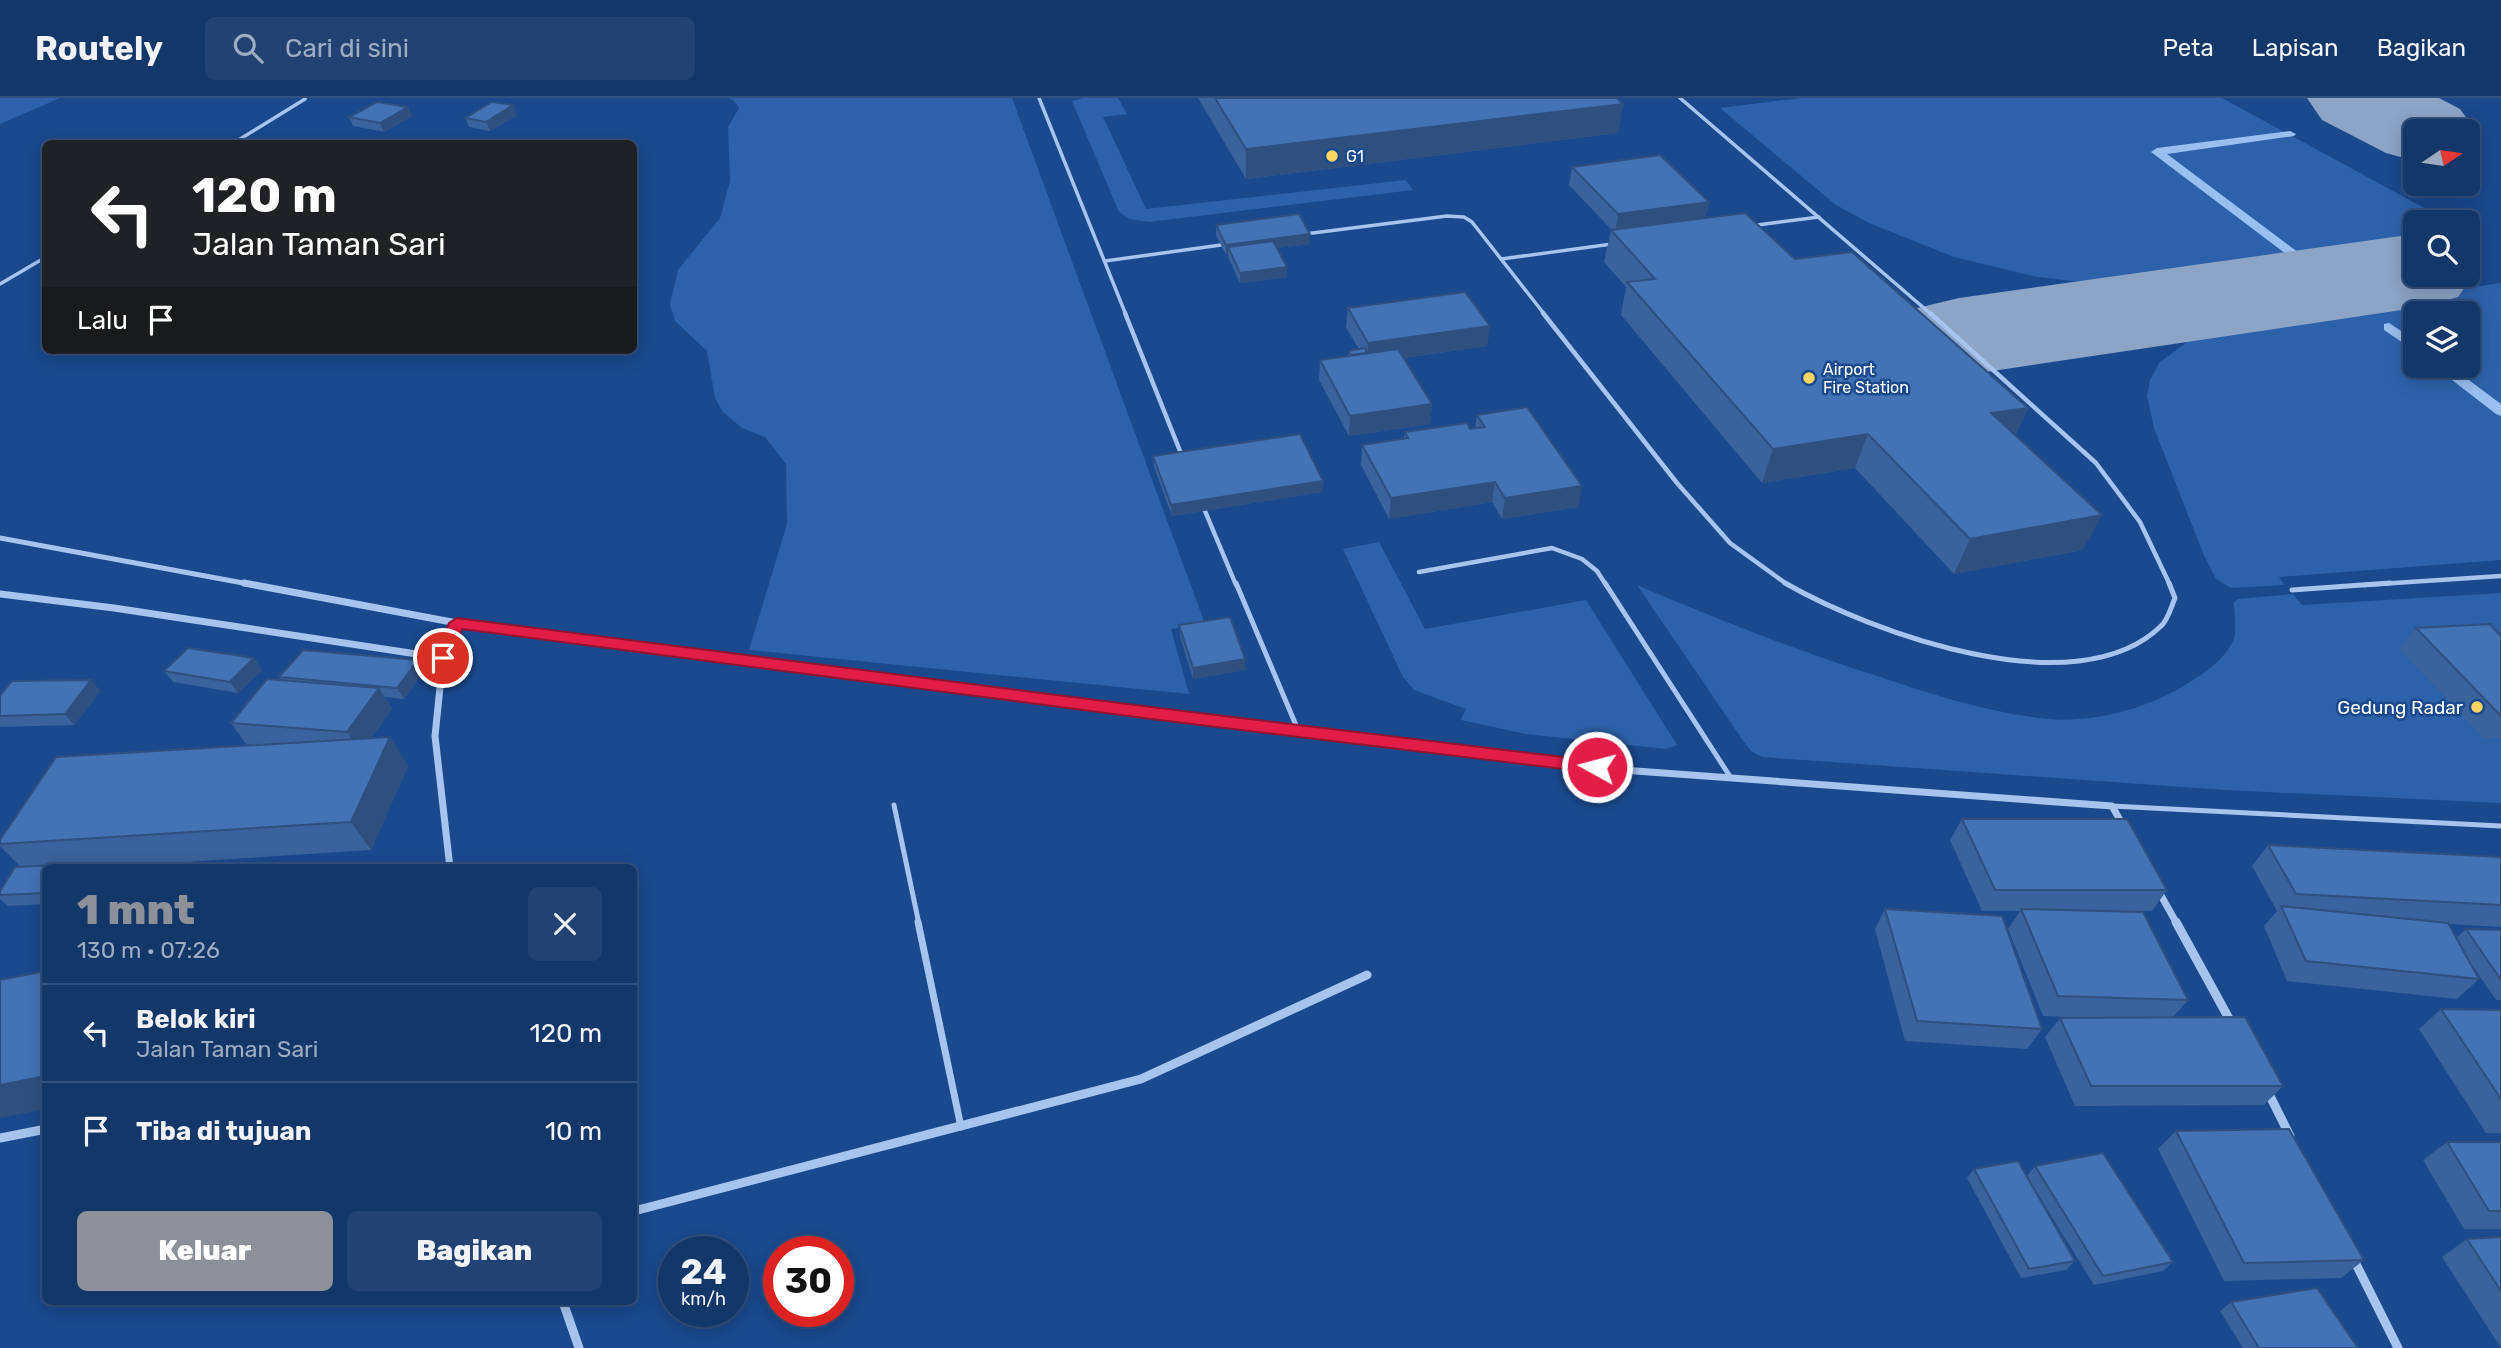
<!DOCTYPE html>
<html lang="id">
<meta charset="utf-8">
<style>
:root{--surface:#14376a;--page:#214272;--text:#f1f3f6;--muted:#9dacc1;--line:#33517e;--accent:#8c9099}
body{margin:0;font-family:Rubik,sans-serif;background:var(--page);color:var(--text);height:100vh;display:flex;flex-direction:column;font-size:26px;white-space:nowrap}
*{box-sizing:border-box;margin:0}
p{font-size:23px;color:var(--muted)}
.icon{flex:none;width:38px;height:38px;fill:none;stroke:currentColor;stroke-width:2;stroke-linecap:round;stroke-linejoin:round}
.map{position:relative;flex:1;overflow:hidden}
.panel{position:absolute;left:42px;top:766px;width:595px;height:441px;display:flex;flex-direction:column;background:var(--surface);border-radius:10px;box-shadow:0 4px 18px #0003,0 0 0 2px var(--line)}
.panel>*{flex:none}
.guide{position:absolute;left:42px;top:42px;width:595px;height:214px;border-radius:10px;box-shadow:0 4px 18px #0003,0 0 0 2px var(--line);background:#202124;color:#fff;overflow:hidden}
.needle{width:46px;rotate:77deg}
.controls{position:absolute;left:2403px;top:21px;display:grid;gap:14px}
.controls a{display:grid;place-items:center;width:77px;height:77px;border-radius:10px;background:var(--surface);box-shadow:0 4px 18px #0003,0 0 0 2px var(--line);font-size:35px}
.speed{position:absolute;left:658px;top:1138px;display:flex;gap:14px;font-size:35px;font-weight:700;text-align:center}
.speed>*{display:grid;place-content:center;width:91px;height:91px;border-radius:50%;background:var(--surface);box-shadow:0 4px 18px #0003,0 0 0 2px var(--line);line-height:1}
.speed small{font-size:18px;font-weight:400}
.speed .limit{border:10px solid #d22;background:#fff;color:#111}
.pin{position:absolute;display:grid;place-items:center;width:60px;height:60px;color:#fff;margin:-30px;border:4px solid #fff;border-radius:50%;box-shadow:0 2px 7px #0007}
.me{position:absolute;width:77px;margin:-38px;rotate:277deg;stroke-linejoin:round;filter:drop-shadow(0 0 5px #0008)}
.turn{display:flex;align-items:center;gap:24px;height:147px;padding:0 35px;font-size:32px}
.turn .icon{width:91px;height:91px;stroke-width:2.5}
.turn b{display:block;font-size:49px;line-height:60px}
.then{display:flex;align-items:center;height:66px;padding:0 35px;background:#0003;gap:14px;font-size:26px}
.round{display:grid;place-items:center;flex:none;width:74px;height:74px;border-radius:10px;background:var(--page)}
.headline{display:flex;align-items:center;justify-content:space-between;height:119px;padding:0 35px}
h1{font-size:42px;font-weight:800;line-height:52px;color:var(--accent)}
.primary-button{display:flex;gap:14px;margin-top:auto;padding:14px 35px}
.primary-button a{flex:1;height:80px;border-radius:10px;background:var(--accent);color:#fff;font-size:28px;font-weight:800;line-height:80px;text-align:center}
.primary-button a+a{background:var(--page);color:var(--text)}
ul{padding:0;list-style:none}
li{display:flex;align-items:center;gap:21px;height:98px;padding:0 35px;border-top:2px solid var(--line)}
li div{flex:1}
li b{display:block;font-size:26px}
li em{font-style:normal}
header{display:flex;align-items:center;gap:42px;box-sizing:border-box;height:98px;padding:0 35px;background:var(--surface);border-bottom:2px solid var(--line)}
header strong{font-size:33px}
nav{display:flex;gap:38px;margin-inline-start:auto;font-size:24px}
.search{width:490px;height:63px;background:var(--page);display:flex;align-items:center;gap:18px;box-sizing:border-box;padding:0 24px;border-radius:10px;color:var(--muted);font-size:26px}
.map>svg:first-child{display:block}
.green{fill:#2d62ab;fill-rule:evenodd}
.lines{fill:none;stroke-linecap:round;stroke-linejoin:round}
.stream{fill:#99bff0;fill-rule:evenodd}
.taxiway{fill:#8ca4c6;fill-rule:evenodd}
.service-far3{stroke:#a6c4ee;stroke-width:3.5}
.service-far2{stroke:#a6c4ee;stroke-width:4.5}
.service-far1{stroke:#a6c4ee;stroke-width:5}
.service{stroke:#a6c4ee;stroke-width:7}
.minor-far2{stroke:#a6c4ee;stroke-width:5}
.minor-far1{stroke:#a6c4ee;stroke-width:7}
.minor{stroke:#a6c4ee;stroke-width:9}
.wall{fill:#3a629c}
.shaded-wall{fill:#2f507f}
.building{fill:#4372b5;stroke:#2f507f;stroke-width:2}
.route{fill:#e11d48;stroke:#92132f;stroke-width:2}
.poi-dot{fill:#ffd663;stroke:#1a498d;stroke-width:2.5}
.labels{text-anchor:middle;dominant-baseline:central;stroke-width:5;stroke-linejoin:round;paint-order:stroke}
.far-poi-label{font-size:16px;fill:#fff;stroke:#1a498d;text-anchor:start}
.poi-label{font-size:19px;fill:#fff;stroke:#1a498d;text-anchor:end}
</style>
<header>
<strong>Routely</strong>
<div class="search"><svg class="icon" aria-label="search" viewBox="0 0 24 24"><circle cx="10" cy="10" r="6"/><path d="M15 15l6 6"/></svg>Cari di sini</div>
<nav><a>Peta</a><a>Lapisan</a><a>Bagikan</a></nav>
</header>
<div class="map">
<svg width="2501" height="1250" viewBox="0 0 2501 1250">
<rect width="100%" height="100%" fill="#1a498d"/>
<!-- green -->
<g class="green">
<polygon points="0,0 60,0 0,26"/>
<polygon points="729,0 1012,0 1205,526 1171,531 1189,596 749,552 787,426 786,366 765,339 742,330 723,314 715,300 707,253 675,223 670,206 678,172 720,120 730,83 728,29 739,10 734,3"/>
<polygon points="1083,0 1118,0 1127,16 1103,19 1146,111 1406,82 1413,92 1149,124 1129,121 1119,114 1072,3"/>
<polygon points="1801,0 2222,0 2450,124 2415,124 2415,156 2179,189 2136,190 2037,179 1954,159 1869,125 1836,107 1720,10"/>
<path d="M2501,185v277l-222,17 5,8 -53,3 -15,-9 -13,-26 -49,-125 -7,-32 3,-16 10,-18 37,-27 55,-16zM2468,215v53h-53v-53z"/>
<polygon points="1379,444 1425,531 1586,502 1677,647 1666,651 1526,636 1461,622 1466,611 1414,592 1403,579 1343,451"/>
<path d="M1637,487c77,33 156,64 237,90 56,19 115,38 174,44 44,4 99,-10 137,-34 18,-11 40,-25 49,-46 3,-10 0,-27 0,-37l4,-3 55,-5 9,11 199,-12v210l-276,-13 -463,-33 -11,-6 -7,-9z"/>
</g>
<g class="lines">
<!-- stream -->
<g class="stream">
<polygon points="2290,33 2296,36 2294,38 2167,56 2299,155 2301,158 2294,162 2151,54 2157,50"/>
<polygon points="2389,225 2415,242 2415,253 2384,232 2384,226"/>
<polygon points="2434,268 2450,268 2501,306 2501,318 2496,316"/>
</g>
<!-- taxiway -->
<g class="taxiway">
<polygon points="2307,0 2439,0 2460,11 2476,33 2468,45 2468,33 2415,33 2415,63 2386,55 2322,22"/>
<polygon points="2415,136 2415,177 2468,177 2468,160 2476,173 2458,199 2415,210 1959,278 1913,267 1894,239 1913,211 1959,200"/>
</g>
<!-- service-far3 -->
<g class="service-far3">
<polyline points="1039,0 1126,217"/>
<polyline points="1680,0 1932,217"/>
<polyline points="232,46 305,1"/>
<polyline points="1750,128 1819,119"/>
<polyline points="1305,136 1447,118 1464,119 1472,124 1545,217"/>
<polyline points="1501,161 1612,146"/>
<polyline points="1105,163 1221,147"/>
<polyline points="0,186 46,159"/>
</g>
<!-- service-far2 -->
<g class="service-far2">
<polyline points="1125,215 1182,358"/>
<polyline points="1543,215 1677,385 1730,445 1788,487"/>
<polyline points="1930,215 2096,365 2140,424 2170,487"/>
<polyline points="1205,413 1236,487"/>
<polyline points="1419,474 1552,450 1582,461 1597,473 1606,487"/>
<polyline points="2364,487 2501,478"/>
</g>
<!-- service-far1 -->
<g class="service-far1">
<polyline points="1236,485 1298,632"/>
<polyline points="1605,485 1731,680"/>
<path d="M1785,485c87,50 292,125 376,43 7,-6 10,-19 14,-28l-6,-15"/>
<polyline points="2292,492 2390,485"/>
<polyline points="894,707 919,826"/>
<polyline points="2112,708 2501,728"/>
</g>
<!-- service -->
<polyline class="service" points="918,824 961,1029"/>
<!-- minor-far2 -->
<polyline class="minor-far2" points="0,440 254,487"/>
<!-- minor-far1 -->
<g class="minor-far1">
<polyline points="244,485 457,525 1622,672 2112,708 2124,729"/>
<polyline points="0,496 114,510 443,560"/>
<polyline points="450,770 435,638 443,560 457,525"/>
<polyline points="2158,792 2177,826"/>
</g>
<!-- minor -->
<g class="minor">
<polyline points="2176,824 2232,926"/>
<polyline points="2267,992 2290,1038"/>
<polyline points="0,1040 46,1031"/>
<polyline points="634,1113 1141,981 1367,877"/>
<polyline points="2353,1160 2398,1250"/>
<polyline points="563,1204 579,1250"/>
</g>
</g>
<!-- wall -->
<g class="wall">
<polygon points="1198,0 1617,0 1623,6 1618,35 1246,81"/>
<polygon points="517,17 490,33 469,29 465,20"/>
<polygon points="412,18 384,34 353,28 349,19"/>
<polygon points="1572,69 1709,104 1705,120 1795,161 2028,310 2015,338 2083,452 1954,476 1855,370 1762,385 1621,217 1626,189 1604,164 1611,132 1612,132 1569,87"/>
<polygon points="1216,127 1310,136 1310,146 1277,150 1287,169 1287,179 1240,185 1228,159 1228,156 1226,157 1216,137"/>
<polygon points="1348,210 1490,228 1487,248 1404,260 1432,306 1430,326 1349,338 1319,282 1320,262 1348,258 1349,253 1359,251 1346,230"/>
<polygon points="1477,317 1578,409 1502,421 1492,404 1389,421 1361,367 1362,347 1404,341 1405,334 1475,330"/>
<polygon points="1153,358 1323,383 1322,394 1172,418 1154,369"/>
<polygon points="1179,527 1245,561 1245,572 1193,581 1180,538"/>
<polygon points="2416,530 2501,538 2501,640 2484,641 2400,551"/>
<polygon points="254,560 262,572 238,595 173,584 164,573"/>
<polygon points="424,573 404,601 385,599 392,611 371,640 408,668 371,752 92,770 46,770 46,806 8,808 0,801 0,793 21,769 0,748 0,742 257,647 246,646 231,625 281,582 279,579"/>
<polygon points="91,582 100,593 74,627 0,629 0,598"/>
<polygon points="1962,721 2167,792 2152,813 2088,813 2188,902 2173,919 2283,988 2264,1007 2075,1008 2045,939 2060,920 2096,920 2043,918 2008,831 2020,813 1982,813 1950,742"/>
<polygon points="2268,747 2501,759 2501,829 2449,826 2456,840 2466,831 2501,832 2501,902 2496,902 2467,860 2479,881 2457,901 2287,883 2264,828 2277,813 2252,768"/>
<polygon points="1885,811 2042,931 2027,951 1905,943 1875,831"/>
<polygon points="2441,911 2501,912 2501,1035 2486,1035 2419,931"/>
<polygon points="2176,1033 2364,1162 2341,1180 2224,1183 2158,1051"/>
<polygon points="2447,1044 2501,1044 2501,1131 2464,1131 2423,1062"/>
<polygon points="2035,1068 2173,1164 2163,1173 2094,1187 2027,1079 2075,1163 2066,1172 2021,1180 1967,1080 1974,1071 2027,1078"/>
<polygon points="2501,1139 2501,1250 2442,1159 2467,1141"/>
<polygon points="2231,1204 2358,1250 2243,1250 2220,1213"/>
</g>
<!-- shaded-wall -->
<g class="shaded-wall">
<polygon points="1623,6 1618,35 1246,81 1246,51"/>
<polygon points="513,7 517,17 490,33 486,24"/>
<polygon points="408,9 412,18 384,34 380,25"/>
<polygon points="1709,104 1704,123 1615,135 1618,116"/>
<polygon points="1310,136 1310,146 1231,156 1228,149 1228,156 1226,157 1226,147"/>
<polygon points="1287,169 1287,179 1240,185 1240,175"/>
<polygon points="1490,228 1487,248 1367,265 1368,245"/>
<polygon points="1432,306 1430,326 1349,338 1350,318"/>
<polygon points="2028,310 2013,343 1991,315"/>
<polygon points="1868,336 1855,370 1762,385 1773,351"/>
<polygon points="1323,383 1322,394 1172,418 1171,407"/>
<polygon points="1495,384 1492,404 1389,421 1391,400"/>
<polygon points="1582,388 1578,409 1502,421 1505,400"/>
<polygon points="2102,417 2083,452 1954,476 1970,441"/>
<polygon points="254,560 262,572 238,595 230,584"/>
<polygon points="1245,561 1245,572 1193,581 1193,570"/>
<polygon points="418,562 424,573 404,601 397,590"/>
<polygon points="91,582 100,593 74,627 65,616"/>
<polygon points="379,590 392,611 360,655 347,634"/>
<polygon points="390,639 408,668 371,752 351,724"/>
<polygon points="46,978 46,1011 0,1020 0,987"/>
</g>
<!-- building -->
<g class="building">
<polygon points="1215,0 1617,0 1623,6 1246,51"/>
<polygon points="377,4 408,9 380,25 349,19"/>
<polygon points="492,4 513,7 486,24 465,20"/>
<polygon points="1660,57 1709,104 1618,116 1572,69"/>
<polygon points="1745,115 1795,161 1852,154 2028,310 1991,315 2102,417 1970,441 1868,336 1773,351 1627,184 1655,181 1611,132"/>
<polygon points="1299,116 1310,136 1226,147 1216,127"/>
<polygon points="1273,143 1287,169 1240,175 1228,149"/>
<polygon points="1465,194 1490,228 1368,245 1348,210"/>
<polygon points="1365,250 1367,255 1387,252 1351,257 1349,253"/>
<polygon points="1398,251 1432,306 1350,318 1320,262"/>
<polygon points="1527,309 1582,388 1505,400 1495,384 1391,400 1362,347 1408,340 1405,334 1467,325 1470,331 1485,329 1477,317"/>
<polygon points="1300,336 1323,383 1171,407 1153,358"/>
<polygon points="1230,519 1245,561 1193,570 1179,527"/>
<polygon points="2490,526 2501,538 2501,618 2416,530"/>
<polygon points="188,550 254,560 230,584 164,573"/>
<polygon points="303,552 418,562 397,590 279,579"/>
<polygon points="267,581 379,590 347,634 231,625"/>
<polygon points="91,582 65,616 0,618 0,598 12,583"/>
<polygon points="390,639 351,724 0,746 0,742 56,659"/>
<polygon points="1962,721 2127,721 2167,792 1995,792"/>
<polygon points="2268,747 2501,759 2501,807 2296,796"/>
<polygon points="79,766 76,770 46,770 46,795 0,797 0,793 15,769"/>
<polygon points="2281,808 2448,825 2479,881 2306,863"/>
<polygon points="1885,811 2002,818 2042,931 1917,923"/>
<polygon points="2021,811 2143,814 2188,902 2058,898"/>
<polygon points="2466,831 2501,832 2501,882"/>
<polygon points="46,873 46,978 0,987 0,882"/>
<polygon points="2441,911 2501,912 2501,1001"/>
<polygon points="2245,919 2283,988 2091,988 2060,920"/>
<polygon points="2289,1031 2364,1162 2244,1165 2176,1033"/>
<polygon points="2447,1044 2501,1044 2501,1113 2489,1113"/>
<polygon points="2103,1055 2173,1164 2103,1178 2035,1068"/>
<polygon points="2018,1063 2075,1163 2029,1171 1974,1071"/>
<polygon points="2501,1139 2501,1193 2467,1141"/>
<polygon points="2317,1190 2358,1250 2259,1250 2231,1204"/>
</g>
<!-- route -->
<polygon class="route" points="457,520 1159,610 1597,663 1605,669 1597,675 1159,622 462,531 448,564 438,564 435,560 449,525"/>
<!-- markers -->
<g class="poi-dot">
<circle cx="1332" cy="58" r="7"/>
<circle cx="1809" cy="280" r="7"/>
<circle cx="2477" cy="609" r="7"/>
</g>
<g class="labels">
<!-- far-poi labels -->
<g class="far-poi-label">
<text x="1346" y="58">G1</text>
<text x="1823" y="271">Airport<tspan x="1823" dy="18">Fire Station</tspan></text>
</g>
<!-- poi labels -->
<g class="poi-label">
<text x="2463" y="609">Gedung Radar</text>
</g>
</g>
</svg>
<div class="controls">
<a><svg class="needle" viewBox="-14 -14 28 28"><path d="M0-13l5 13h-10z" fill="#e53935"/><path d="M0 13l5-13h-10z" fill="#9dacc1"/></svg></a>
<a><svg class="icon" aria-label="search" viewBox="0 0 24 24"><circle cx="10" cy="10" r="6"/><path d="M15 15l6 6"/></svg></a>
<a><svg class="icon" aria-label="layers" viewBox="0 0 24 24"><path d="M12 4l9 5-9 5-9-5zM3 14l9 5 9-5"/></svg></a>
</div>
<div class="speed"><div>24<small>km/h</small></div><div class="limit">30</div></div>
<div class="pin" style="left:443px;top:560px;background:#d93025"><svg class="icon" aria-label="arrive" viewBox="0 0 24 24"><path d="M6 21V4h12l-3 4 3 4H6"/></svg></div>
<svg class="me" style="left:1597px;top:669px" viewBox="-20 -20 40 40"><circle r="17" fill="#e11d48" stroke="#fff" stroke-width="3"/><path d="M0-11L8 9 0 5-8 9z" fill="#fff"/></svg>
<div class="guide">
<div class="turn"><svg class="icon" aria-label="left" viewBox="0 0 24 24"><path d="M17 20v-9H6M10 6l-5 5 5 5"/></svg><div><b>120 m</b>Jalan Taman Sari</div></div>
<div class="then">Lalu<svg class="icon" aria-label="arrive" viewBox="0 0 24 24"><path d="M6 21V4h12l-3 4 3 4H6"/></svg></div>
</div>
<section class="panel">
<div class="headline"><div><h1>1 mnt</h1><p>130 m · 07:26</p></div><a class="round"><svg class="icon" aria-label="close" viewBox="0 0 24 24"><path d="M6 6l12 12M18 6L6 18"/></svg></a></div>
<ul>
<li><svg class="icon" aria-label="left" viewBox="0 0 24 24"><path d="M17 20v-9H6M10 6l-5 5 5 5"/></svg><div><b>Belok kiri</b><p>Jalan Taman Sari</p></div><em>120 m</em></li>
<li><svg class="icon" aria-label="arrive" viewBox="0 0 24 24"><path d="M6 21V4h12l-3 4 3 4H6"/></svg><div><b>Tiba di tujuan</b></div><em>10 m</em></li>
</ul>
<div class="primary-button"><a>Keluar</a><a>Bagikan</a></div>
</section>
</div>
